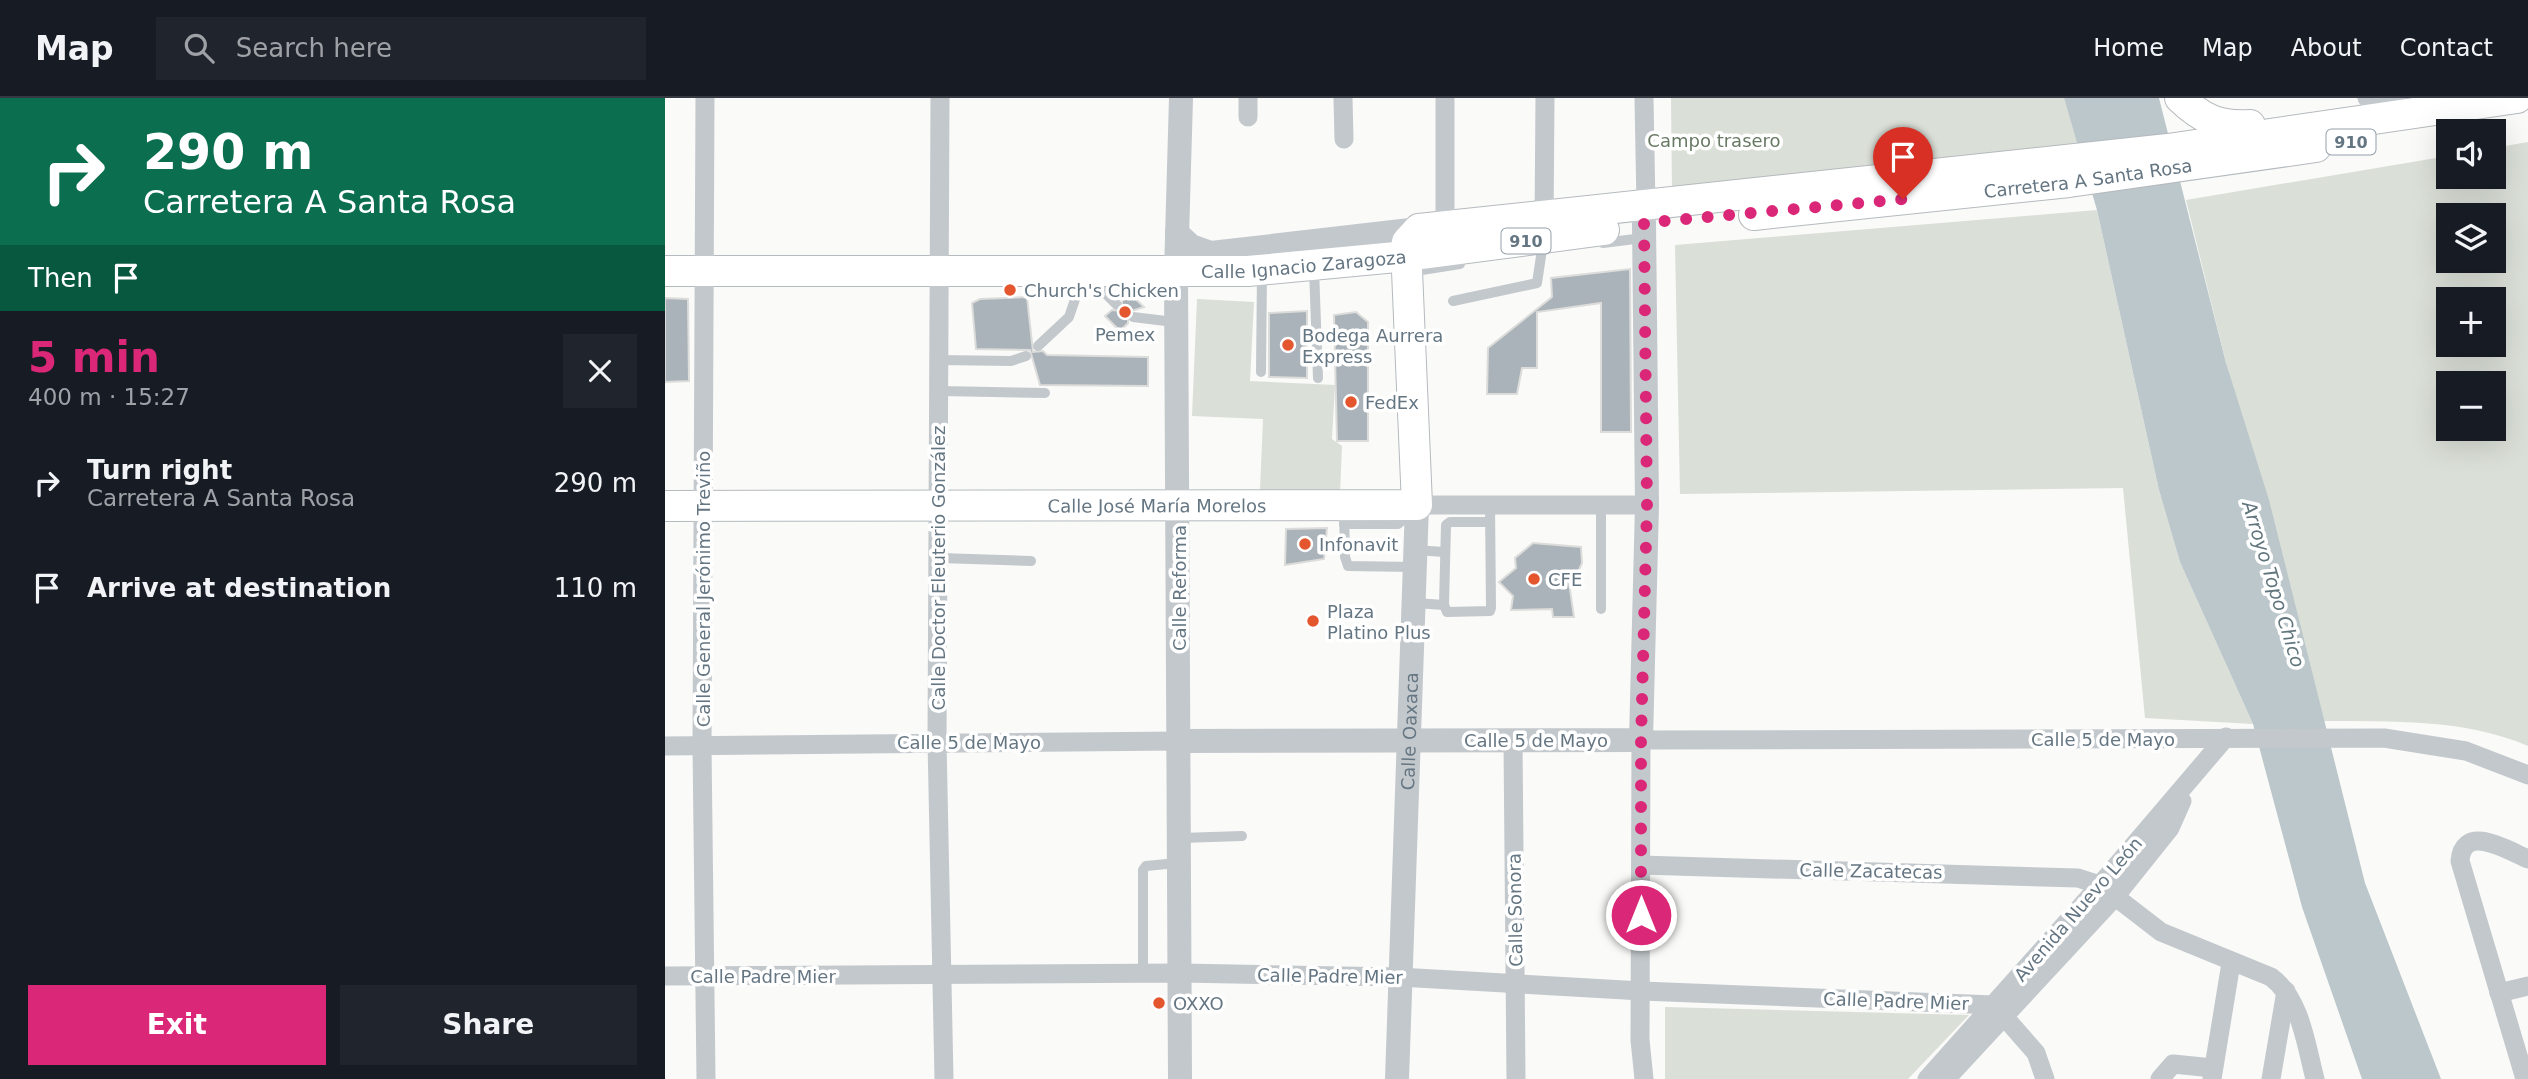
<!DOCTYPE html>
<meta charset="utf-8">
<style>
:root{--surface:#171b24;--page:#20242c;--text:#f1f3f6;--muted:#9ea1a6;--line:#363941;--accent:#db2777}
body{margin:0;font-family:"DejaVu Sans",sans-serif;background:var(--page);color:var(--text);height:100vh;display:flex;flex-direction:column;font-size:26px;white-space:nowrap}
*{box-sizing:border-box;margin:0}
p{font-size:23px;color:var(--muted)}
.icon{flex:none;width:38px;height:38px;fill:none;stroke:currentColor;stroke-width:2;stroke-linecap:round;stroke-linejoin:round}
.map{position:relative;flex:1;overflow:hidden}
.sheet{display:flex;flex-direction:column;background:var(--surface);width:665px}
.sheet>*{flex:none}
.top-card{background:#0b6e4f;color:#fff;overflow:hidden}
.fabs{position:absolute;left:1771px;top:21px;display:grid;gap:14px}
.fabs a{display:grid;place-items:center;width:70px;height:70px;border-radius:0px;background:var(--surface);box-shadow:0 7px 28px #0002;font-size:35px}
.pin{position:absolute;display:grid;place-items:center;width:60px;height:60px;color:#fff;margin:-72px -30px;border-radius:50% 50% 50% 0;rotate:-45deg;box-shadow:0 0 7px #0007}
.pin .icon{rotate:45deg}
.me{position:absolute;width:77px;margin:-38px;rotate:0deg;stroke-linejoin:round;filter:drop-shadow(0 0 5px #0008)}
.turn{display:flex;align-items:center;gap:24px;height:147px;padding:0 28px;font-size:32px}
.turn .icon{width:91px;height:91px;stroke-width:2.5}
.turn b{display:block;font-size:49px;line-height:60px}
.then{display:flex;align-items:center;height:66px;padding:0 28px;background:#0003;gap:14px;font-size:26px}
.round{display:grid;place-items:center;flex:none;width:74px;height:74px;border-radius:0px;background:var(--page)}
.summary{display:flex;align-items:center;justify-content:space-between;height:119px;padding:0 28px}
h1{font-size:42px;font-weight:700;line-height:52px;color:var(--accent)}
.action{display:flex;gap:14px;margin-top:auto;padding:14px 28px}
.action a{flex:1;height:80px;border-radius:0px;background:var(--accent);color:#fff;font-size:28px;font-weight:700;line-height:80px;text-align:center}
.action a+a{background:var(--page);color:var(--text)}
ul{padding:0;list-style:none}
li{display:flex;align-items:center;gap:21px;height:105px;padding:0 28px}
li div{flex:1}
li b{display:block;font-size:26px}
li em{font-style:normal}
header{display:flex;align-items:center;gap:42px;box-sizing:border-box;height:98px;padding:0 35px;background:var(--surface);border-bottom:2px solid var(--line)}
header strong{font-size:33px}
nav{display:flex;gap:38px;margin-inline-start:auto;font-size:24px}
.search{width:490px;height:63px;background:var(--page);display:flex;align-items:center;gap:18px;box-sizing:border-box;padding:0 24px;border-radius:0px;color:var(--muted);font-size:26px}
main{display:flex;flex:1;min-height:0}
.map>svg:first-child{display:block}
.green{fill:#dadfd7;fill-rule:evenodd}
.water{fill:#bbc7cb}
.building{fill:#aab3b9;stroke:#dcdcda;stroke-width:2}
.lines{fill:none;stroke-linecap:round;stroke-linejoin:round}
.primary-casing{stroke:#b5babe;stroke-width:32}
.service{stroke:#c3c8cc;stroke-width:10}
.minor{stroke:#c3c8cc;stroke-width:19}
.tertiary{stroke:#c3c8cc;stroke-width:24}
.primary{stroke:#fff;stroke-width:30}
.route{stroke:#db2777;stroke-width:12;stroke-dasharray:0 21.6}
.poi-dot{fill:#e4572e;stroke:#fff;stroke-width:2.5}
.labels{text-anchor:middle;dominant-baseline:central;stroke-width:7;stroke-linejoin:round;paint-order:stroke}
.shield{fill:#fff;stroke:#939fa8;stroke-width:2}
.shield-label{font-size:16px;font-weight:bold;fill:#657683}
.park-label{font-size:18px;fill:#687a64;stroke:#fff}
.street-label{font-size:18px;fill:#657683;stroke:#fff}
.poi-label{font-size:18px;fill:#657683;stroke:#fff;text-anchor:start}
.water-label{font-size:19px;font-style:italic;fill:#60757c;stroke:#fff}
</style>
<header>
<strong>Map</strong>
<div class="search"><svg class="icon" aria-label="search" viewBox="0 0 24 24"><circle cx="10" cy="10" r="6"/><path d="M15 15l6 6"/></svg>Search here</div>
<nav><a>Home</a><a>Map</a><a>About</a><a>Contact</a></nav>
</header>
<main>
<section class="sheet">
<div class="top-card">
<div class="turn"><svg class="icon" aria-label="right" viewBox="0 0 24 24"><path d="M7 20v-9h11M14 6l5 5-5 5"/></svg><div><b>290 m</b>Carretera A Santa Rosa</div></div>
<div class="then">Then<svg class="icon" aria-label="arrive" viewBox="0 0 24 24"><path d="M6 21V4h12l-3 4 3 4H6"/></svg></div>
</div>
<div class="summary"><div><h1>5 min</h1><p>400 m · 15:27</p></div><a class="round"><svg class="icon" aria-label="close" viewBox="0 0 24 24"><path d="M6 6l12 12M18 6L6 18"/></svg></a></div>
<ul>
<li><svg class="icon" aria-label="right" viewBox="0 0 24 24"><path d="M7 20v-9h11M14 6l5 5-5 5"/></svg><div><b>Turn right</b><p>Carretera A Santa Rosa</p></div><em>290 m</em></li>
<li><svg class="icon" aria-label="arrive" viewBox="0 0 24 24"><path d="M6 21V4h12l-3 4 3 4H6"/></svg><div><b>Arrive at destination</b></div><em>110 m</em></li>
</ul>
<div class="action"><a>Exit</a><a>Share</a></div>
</section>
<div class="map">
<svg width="1863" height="981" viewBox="0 0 1863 981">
<rect width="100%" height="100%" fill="#fafaf8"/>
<!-- green -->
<g class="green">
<polygon points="1006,0 1399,0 1414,47 1007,92"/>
<path d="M1863,44v604c-65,-28 -135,-24 -204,-25l-98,-358 -40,-163 262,-44v21h46v-29zM1783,117h46v46h-46zM1783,201h46v46h-46zM1783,285h46v46h-46z"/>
<polygon points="1432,112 1494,392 1515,464 1588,626 1480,620 1458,390 1015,396 1010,147"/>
<polygon points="532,201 589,204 585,283 670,287 667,341 677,348 675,396 595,392 598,321 527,318"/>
<polygon points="1000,909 1304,917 1243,981 1000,981"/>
</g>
<!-- water -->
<polygon class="water" points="1399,0 1494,0 1561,265 1604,402 1700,785 1776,981 1697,981 1637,809 1588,626 1515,464 1494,392 1432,112"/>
<!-- building -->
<g class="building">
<polygon points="965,171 966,334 936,334 936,205 872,214 872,270 857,270 852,296 822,296 823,250 887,199 886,180"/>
<polygon points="464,195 479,209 463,214 463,225 455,233 440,218 447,212 457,213 457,202"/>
<polygon points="362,199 368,254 378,253 382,257 483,259 483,288 375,287 365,252 311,251 307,205 315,201"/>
<polygon points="0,200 23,201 24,283 0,284"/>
<polygon points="642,213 642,280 604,279 604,215"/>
<polygon points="691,214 703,224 703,343 672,343 669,217"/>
<polygon points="662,430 659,461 620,467 621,431"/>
<polygon points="868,445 916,449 917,465 911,479 903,478 909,519 888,519 887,511 846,512 848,498 834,484 851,470 850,460"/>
</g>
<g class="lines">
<!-- primary casing -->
<g class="primary-casing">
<g id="primary">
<path d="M1515,0c22,21 39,29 70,27"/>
<path id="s2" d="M1089,117l315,-33 247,-35"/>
<path id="s3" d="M0,173h583l159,-15 197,-26"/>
<path id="s4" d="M0,408l752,-1 -11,-258 1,-5 12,-13 749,-80 349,-51"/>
</g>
</g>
<!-- service -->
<g class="service">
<polyline points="938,145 978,140"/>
<polyline points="649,171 653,280"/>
<polyline points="744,174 795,166"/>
<polyline points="425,180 452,207"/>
<polyline points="788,203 872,185 878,145"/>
<polyline points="468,219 509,224"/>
<polyline points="373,248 404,219 418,178"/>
<polyline points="274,262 346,263 361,258"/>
<polyline points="596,274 597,173"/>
<polyline points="274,293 380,295"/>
<polyline points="825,408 826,510 825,513 782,514 779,507 781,427 785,424 825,424"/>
<polyline points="679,410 680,459 683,468 750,469"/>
<polyline points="679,426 733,426 748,413"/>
<polyline points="750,452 779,454"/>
<polyline points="274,460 366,463"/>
<polyline points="750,505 779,507"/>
<polyline points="936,511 936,409"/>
<polyline points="516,740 577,738"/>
<polyline points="478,876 478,772 481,768 512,765"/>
</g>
<!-- minor -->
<g class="minor">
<polyline points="40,0 37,648 41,981"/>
<polyline points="275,0 272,643 279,981"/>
<polyline points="678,0 679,41"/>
<polyline points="979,0 981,108"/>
<polyline points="1702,0 1748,12"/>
<polyline points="583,19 583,0"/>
<polyline points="879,128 880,0"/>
<polyline points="780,130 780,0"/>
<polyline points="752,407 982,407"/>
<polyline points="848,644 851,981"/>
<polyline points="0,648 515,643"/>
<path d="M976,767l437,13 22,7 61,47 110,45c30,22 35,68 44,102"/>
<polyline points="0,878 516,875 734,879 977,893 1329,907 1371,955 1380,981"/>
<polyline points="1834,895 1863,888"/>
<polyline points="979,981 975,942 976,642 1719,640 1801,653 1863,677"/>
<polyline points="1262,981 1435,787 1561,639"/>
<polyline points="1281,981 1449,800 1505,730 1517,703"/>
<polyline points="1495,981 1508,966 1548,970"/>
<polyline points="1547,981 1566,865"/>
<polyline points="1606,981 1621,893"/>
<path d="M1860,981l-65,-218c3,-39 49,-10 68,-2"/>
</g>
<!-- tertiary -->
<g class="tertiary">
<polyline points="512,135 526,148 546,155 754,131"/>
<polyline points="515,643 976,642 982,407 979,125"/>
<polyline points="515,981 511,175 516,0"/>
<path id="s1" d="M732,981l20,-574"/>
</g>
<!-- primary -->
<use href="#primary" class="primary"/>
</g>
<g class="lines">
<!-- route -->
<polyline class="route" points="976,817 976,642 982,407 979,125 1238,101"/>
</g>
<!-- markers -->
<g class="poi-dot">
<circle cx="345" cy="192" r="7"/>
<circle cx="460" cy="214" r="7"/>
<circle cx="623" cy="247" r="7"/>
<circle cx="686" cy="304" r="7"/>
<circle cx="640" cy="446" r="7"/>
<circle cx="869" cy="481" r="7"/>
<circle cx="648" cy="523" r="7"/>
<circle cx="494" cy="905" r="7"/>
</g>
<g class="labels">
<!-- shield labels -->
<g class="shield">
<rect x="1661.5" y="31.5" width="49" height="25" rx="5"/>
<rect x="836.5" y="130.5" width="49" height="25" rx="5"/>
</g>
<g class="shield-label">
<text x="1686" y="44">910</text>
<text x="861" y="143">910</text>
</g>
<!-- park labels -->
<g class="park-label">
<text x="1049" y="42">Campo trasero</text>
</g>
<!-- street labels -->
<g class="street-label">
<text stroke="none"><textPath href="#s2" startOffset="336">Carretera A Santa Rosa</textPath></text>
<text stroke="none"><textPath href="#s3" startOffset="639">Calle Ignacio Zaragoza</textPath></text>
<text stroke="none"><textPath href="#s4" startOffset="492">Calle José María Morelos</textPath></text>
<text transform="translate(273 470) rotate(-90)">Calle Doctor Eleuterio González</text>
<text transform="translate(514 490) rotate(-90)">Calle Reforma</text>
<text transform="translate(38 491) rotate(-90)">Calle General Jerónimo Treviño</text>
<text stroke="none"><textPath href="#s1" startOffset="348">Calle Oaxaca</textPath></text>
<text x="1438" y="641">Calle 5 de Mayo</text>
<text x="871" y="642">Calle 5 de Mayo</text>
<text x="304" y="644">Calle 5 de Mayo</text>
<text transform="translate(1206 773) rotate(1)">Calle Zacatecas</text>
<text transform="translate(1413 811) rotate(-49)">Avenida Nuevo León</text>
<text transform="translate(850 812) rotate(-91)">Calle Sonora</text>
<text x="98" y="878">Calle Padre Mier</text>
<text transform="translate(665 878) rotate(1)">Calle Padre Mier</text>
<text transform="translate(1231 903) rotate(2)">Calle Padre Mier</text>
</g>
<!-- poi labels -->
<g class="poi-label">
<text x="359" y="192">Church's Chicken</text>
<text x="460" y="236" text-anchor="middle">Pemex</text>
<text x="637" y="237">Bodega Aurrera<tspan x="637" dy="21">Express</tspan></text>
<text x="700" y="304">FedEx</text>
<text x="654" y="446">Infonavit</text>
<text x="883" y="481">CFE</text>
<text x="662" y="513">Plaza<tspan x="662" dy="21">Platino Plus</tspan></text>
<text x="508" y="905">OXXO</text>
</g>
<!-- water labels -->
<g class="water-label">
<text transform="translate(1609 486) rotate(73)">Arroyo Topo Chico</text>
</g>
</g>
</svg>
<div class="fabs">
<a><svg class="icon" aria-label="sound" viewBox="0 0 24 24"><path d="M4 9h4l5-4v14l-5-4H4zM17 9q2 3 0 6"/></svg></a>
<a><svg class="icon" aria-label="layers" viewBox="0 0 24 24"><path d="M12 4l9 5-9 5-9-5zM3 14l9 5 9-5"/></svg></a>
<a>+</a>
<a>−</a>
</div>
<div class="pin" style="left:1238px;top:101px;background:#d93025"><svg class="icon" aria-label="arrive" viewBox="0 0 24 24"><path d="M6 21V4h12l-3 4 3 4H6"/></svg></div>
<svg class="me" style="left:976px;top:817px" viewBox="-20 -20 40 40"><circle r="17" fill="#db2777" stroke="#fff" stroke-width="3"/><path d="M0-11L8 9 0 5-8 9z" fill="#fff"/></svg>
</div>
</main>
